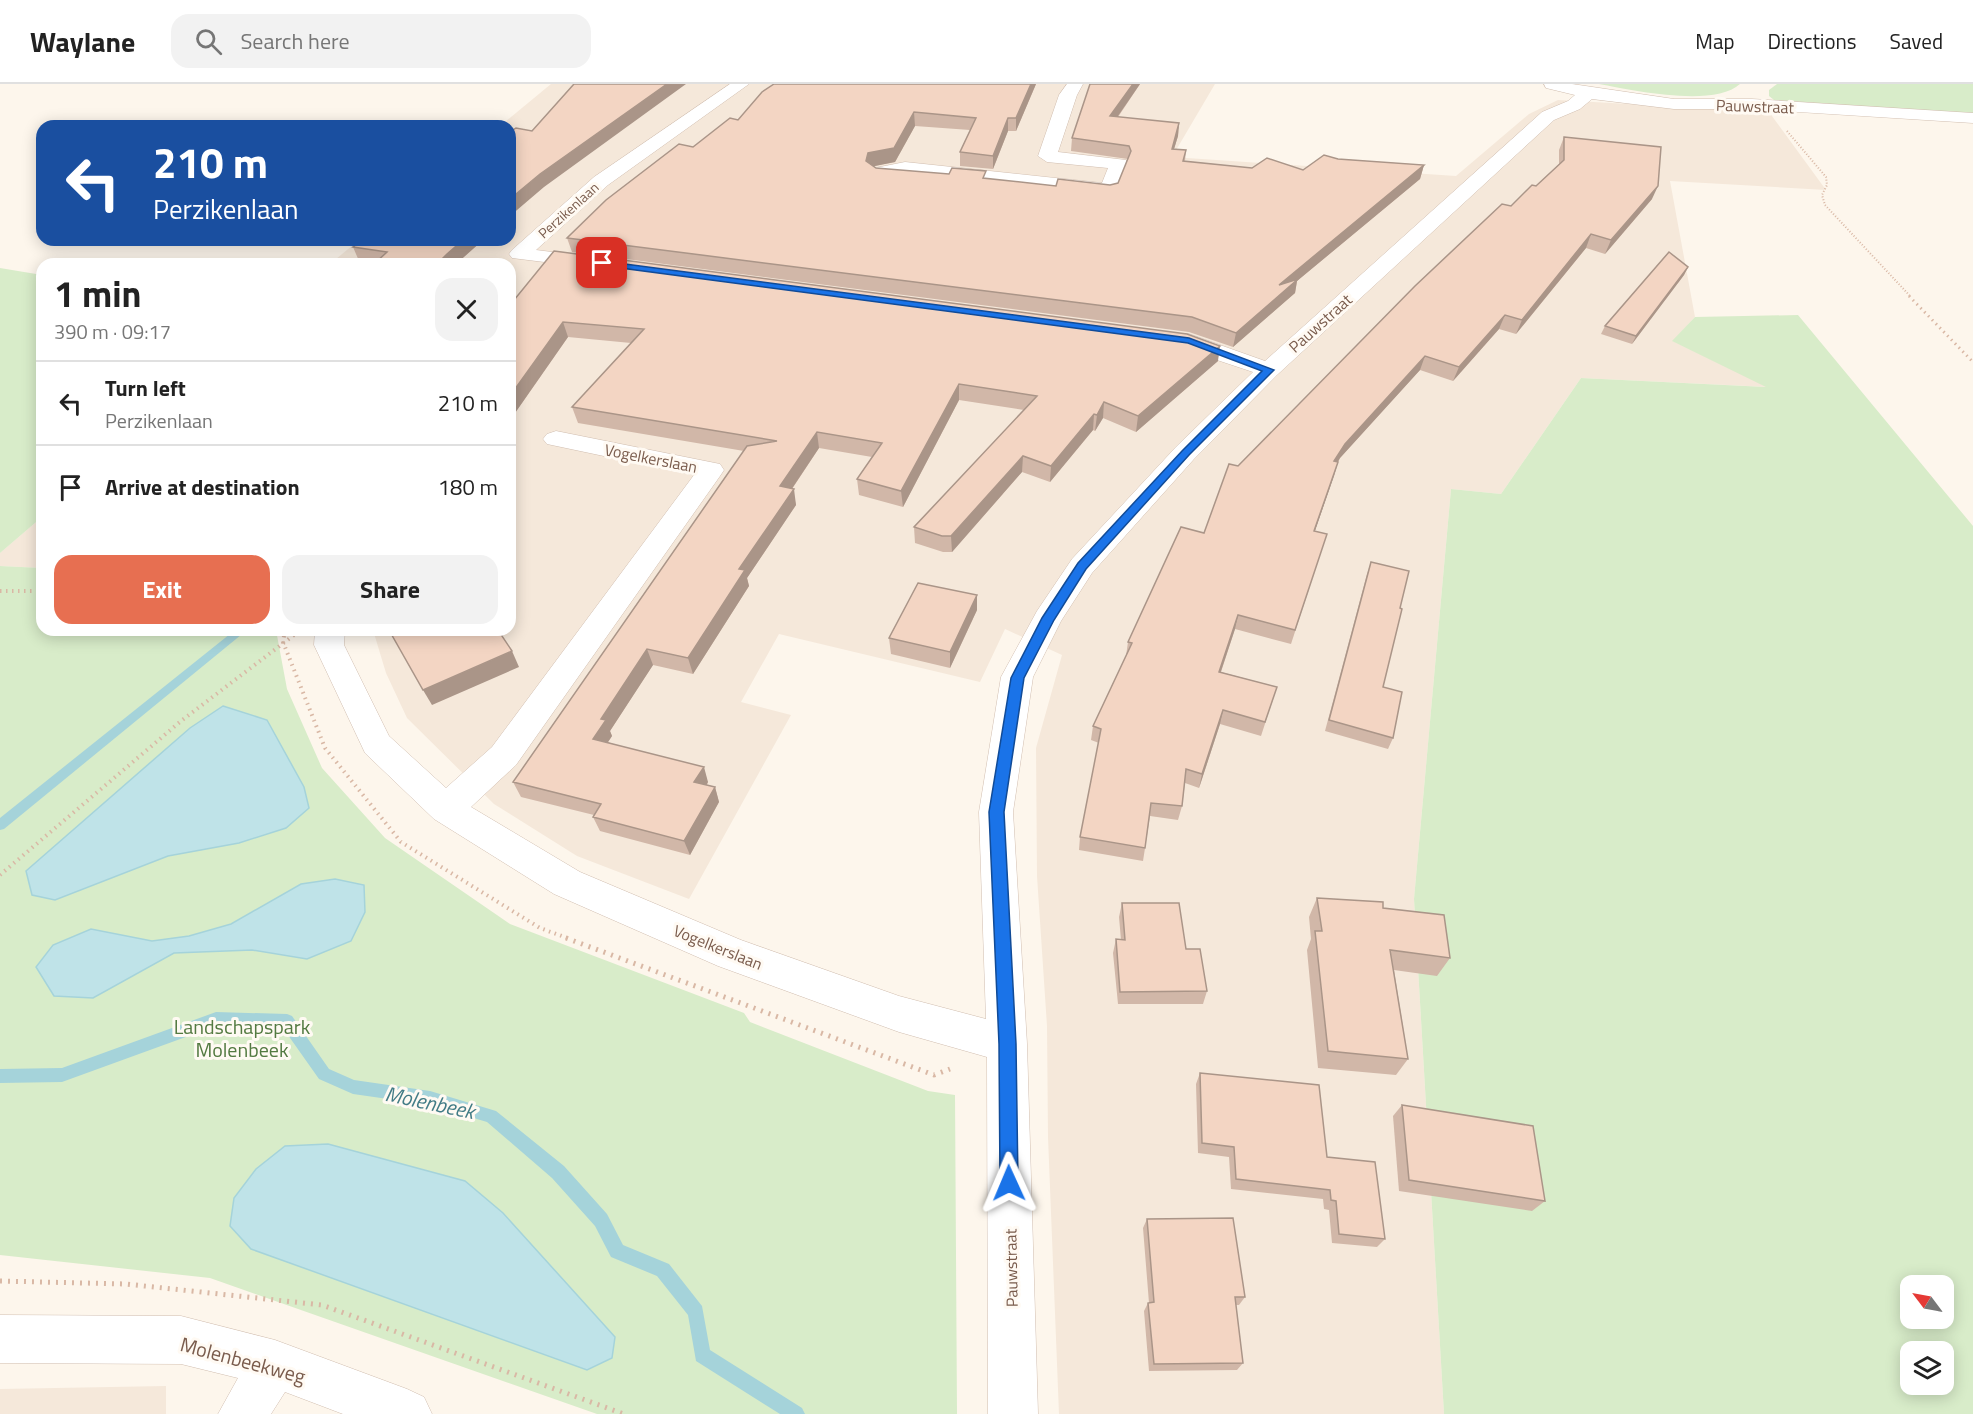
<!DOCTYPE html>
<meta charset="utf-8">
<style>
:root{--surface:#fff;--page:#f2f2f2;--text:#222;--muted:#767676;--line:#e0e0e0;--accent:#e76f51}
body{margin:0;font-family:"Titillium Web",sans-serif;background:var(--page);color:var(--text);height:100vh;display:flex;flex-direction:column;font-size:22px;white-space:nowrap}
*{box-sizing:border-box;margin:0}
p{font-size:20px;color:var(--muted)}
.icon{flex:none;width:33px;height:33px;fill:none;stroke:currentColor;stroke-width:2;stroke-linecap:round;stroke-linejoin:round}
.map{position:relative;flex:1;overflow:hidden}
.side{position:absolute;left:36px;top:174px;width:480px;height:378px;display:flex;flex-direction:column;background:var(--surface);border-radius:18px;box-shadow:0 3px 15px #0003}
.side>*{flex:none}
.guide{position:absolute;left:36px;top:36px;width:480px;height:126px;border-radius:18px;box-shadow:0 3px 15px #0003;background:#1a4fa0;color:#fff;overflow:hidden}
.needle{width:39px;rotate:302deg}
.controls{position:absolute;left:1900px;top:1191px;display:grid;gap:12px}
.controls a{display:grid;place-items:center;width:54px;height:54px;border-radius:12px;background:var(--surface);box-shadow:0 3px 15px #0003;font-size:30px}
.pin{position:absolute;display:grid;place-items:center;width:51px;height:51px;color:#fff;margin:-26px;border-radius:12px;box-shadow:0 3px 9px #0006}
.me{position:absolute;width:66px;margin:-33px;rotate:359deg;stroke-linejoin:round;filter:drop-shadow(0 0 4px #0008)}
.turn{display:flex;align-items:center;gap:21px;height:126px;padding:0 18px;font-size:27px}
.turn .icon{width:78px;height:78px;stroke-width:2.5}
.turn b{display:block;font-size:42px;line-height:51px}
.round{display:grid;place-items:center;flex:none;width:63px;height:63px;border-radius:18px;background:var(--page)}
.overview{display:flex;align-items:center;justify-content:space-between;height:102px;padding:0 18px}
h1{font-size:36px;font-weight:700;line-height:45px}
.primary-button{display:flex;gap:12px;margin-top:auto;padding:12px 18px}
.primary-button a{flex:1;height:69px;border-radius:18px;background:var(--accent);color:#fff;font-size:24px;font-weight:700;line-height:69px;text-align:center}
.primary-button a+a{background:var(--page);color:var(--text)}
ul{padding:0;list-style:none}
li{display:flex;align-items:center;gap:18px;height:84px;padding:0 18px;border-top:2px solid var(--line)}
li div{flex:1}
li b{display:block;font-size:22px}
li em{font-style:normal}
header{display:flex;align-items:center;gap:36px;box-sizing:border-box;height:84px;padding:0 30px;background:var(--surface);border-bottom:2px solid var(--line)}
header strong{font-size:28px}
nav{display:flex;gap:33px;margin-inline-start:auto;font-size:21px}
.search{width:420px;height:54px;background:var(--page);display:flex;align-items:center;gap:15px;box-sizing:border-box;padding:0 21px;border-radius:18px;color:var(--muted);font-size:22px}
.map>svg:first-child{display:block}
.residential{fill:#f5e8da}
.green{fill:#d8ecc9;fill-rule:evenodd}
.water{fill:#bfe3e8;stroke:#a5d3da;stroke-width:1.5}
.lines{fill:none;stroke-linecap:round;stroke-linejoin:round}
.stream{fill:#a5d3da;fill-rule:evenodd}
.street-casing{stroke:#d1beb0;stroke-width:1}
.path-far3{stroke:#d9b8a5;stroke-width:2;stroke-dasharray:1 2;stroke-linecap:butt}
.path-far2{stroke:#d9b8a5;stroke-width:3;stroke-dasharray:1.5 4;stroke-linecap:butt}
.path-far1{stroke:#d9b8a5;stroke-width:4;stroke-dasharray:1.5 4.5;stroke-linecap:butt}
.path{stroke:#d9b8a5;stroke-width:5;stroke-dasharray:2 6;stroke-linecap:butt}
.street{fill:#fff;fill-rule:evenodd}
.wall{fill:#d1b7a8}
.shaded-wall{fill:#aa9588}
.building{fill:#f3d5c3;stroke:#aa9588;stroke-width:1.5}
.route{fill:#1a73e8;stroke:#114b97;stroke-width:1.5}
.labels{text-anchor:middle;dominant-baseline:central;stroke-width:6;stroke-linejoin:round;paint-order:stroke}
.far-street-label{font-size:14px;fill:#7a5c4d;stroke:#fffaf3}
.street-label{font-size:16px;fill:#7a5c4d;stroke:#fffaf3}
.near-park-label{font-size:20px;fill:#537a41;stroke:#fffaf3}
.near-street-label{font-size:20px;fill:#7a5c4d;stroke:#fffaf3}
.near-water-label{font-size:21px;font-style:italic;fill:#437c86;stroke:#fffaf3}
</style>
<header>
<strong>Waylane</strong>
<div class="search"><svg class="icon" aria-label="search" viewBox="0 0 24 24"><circle cx="10" cy="10" r="6"/><path d="M15 15l6 6"/></svg>Search here</div>
<nav><a>Map</a><a>Directions</a><a>Saved</a></nav>
</header>
<div class="map">
<svg width="1973" height="1330" viewBox="0 0 1973 1330">
<rect width="100%" height="100%" fill="#fdf6ec"/>
<!-- residential -->
<g class="residential">
<polygon points="551,0 1215,0 1172,73 1456,92 1529,30 1558,16 1769,28 1826,106 1670,97 1695,233 1673,257 1768,303 1581,294 1501,410 1451,405 1414,815 1444,1330 1059,1330 1048,1053 1047,942 1037,792 1036,664 1062,571 1005,545 980,598 779,550 741,618 791,631 689,815 577,772 494,720 407,634 386,589 373,546 510,546 510,180 330,180 359,156 510,156 510,42 500,42"/>
<polygon points="42,433 42,484 0,482 0,469"/>
<polygon points="166,1302 166,1330 0,1330 0,1305"/>
</g>
<!-- green -->
<g class="green">
<path d="M1599,0h141c-26,24 -109,6 -141,0z"/>
<polygon points="1777,0 1973,0 1973,30 1774,16 1769,12 1769,6"/>
<polygon points="0,184 42,191 42,433 0,469"/>
<path d="M1798,231l175,211v888h-529l-30,-515 37,-410 50,5 80,-116 185,9 -94,-46 23,-24zM1911,1202h33v32h-33zM1911,1268h33v32h-33z"/>
<polygon points="0,482 42,484 42,546 276,546 287,605 322,684 385,754 510,840 744,929 750,938 928,1007 955,1011 957,1330 597,1330 210,1194 0,1171"/>
</g>
<!-- water -->
<g class="water">
<polygon points="223,622 267,636 304,703 309,724 286,744 239,759 168,772 55,816 32,811 26,787 190,644"/>
<polygon points="335,795 364,801 365,828 351,857 307,875 252,866 174,869 93,914 54,912 36,883 53,861 91,845 152,857 189,852 231,840 301,800"/>
<polygon points="328,1060 465,1097 503,1129 615,1253 612,1274 587,1286 251,1165 230,1142 234,1114 256,1085 285,1062"/>
</g>
<g class="lines">
<!-- stream -->
<g class="stream">
<polygon points="235,546 247,546 4,745 0,746 0,734"/>
<polygon points="216,928 287,930 292,932 329,985 354,996 430,1007 496,1027 564,1082 607,1130 623,1161 669,1180 702,1222 710,1266 802,1324 805,1330 780,1330 696,1277 688,1231 657,1192 611,1173 595,1142 552,1094 487,1038 430,1021 353,1010 319,995 283,944 216,942 62,998 0,999 0,985 62,984"/>
</g>
<!-- street casing -->
<g class="street-casing">
<g id="street">
<polygon points="730,0 749,0 608,101 536,166 600,174 604,178 600,182 593,184 512,174 509,170 512,166 594,93"/>
<polygon points="1067,0 1083,0 1077,11 1058,68 1126,76 1128,80 1116,110 1109,112 905,90 877,95 868,89 870,85 905,78 1102,99 1108,84 1047,78 1038,72 1059,11"/>
<polygon points="1544,0 1572,0 1674,15 1752,15 1973,29 1973,39 1752,25 1674,25 1592,15 1580,25 1554,36 1277,291 1194,375 1092,489 1061,537 1033,593 1013,728 1027,960 1038,1330 988,1330 987,973 899,948 718,882 554,810 434,735 365,669 314,561 315,546 345,546 344,561 389,652 446,704 492,663 694,391 547,360 543,355 547,350 556,347 720,380 724,386 720,392 516,681 471,723 580,788 741,856 899,912 986,935 979,728 1001,593 1037,527 1072,475 1176,363 1253,288 1169,260 1165,255 1169,250 1189,250 1265,277 1542,28 1568,17 1575,11 1546,4"/>
<polygon points="0,1231 181,1232 275,1256 407,1305 424,1313 432,1330 343,1330 285,1308 271,1330 218,1330 238,1294 181,1280 0,1279"/>
</g>
</g>
<!-- path-far3 -->
<polyline class="path-far3" points="1787,47 1826,93 1827,101 1822,111 1825,121 1911,213"/>
<!-- path-far2 -->
<polyline class="path-far2" points="1909,212 1973,278"/>
<!-- path-far1 -->
<g class="path-far1">
<polyline points="0,507 42,507"/>
<polyline points="285,546 283,558 325,664 401,758 540,844 570,855"/>
<polyline points="0,791 181,637 294,551"/>
</g>
<!-- path -->
<g class="path">
<polyline points="566,854 934,991 950,985"/>
<polyline points="0,1197 126,1200 322,1221 624,1330"/>
</g>
<!-- street -->
<use href="#street" class="street"/>
</g>
<!-- wall -->
<g class="wall">
<polygon points="774,0 1036,0 1016,47 1008,47 993,85 960,82 960,68 970,46 915,42 895,78 874,82 876,84 1056,102 1110,101 1118,99 1128,75 1071,67 1072,54 1090,0 1140,0 1118,33 1179,39 1178,52 1174,65 1186,66 1185,77 1252,84 1303,86 1338,75 1424,81 1420,95 1297,197 1295,209 1233,263 1189,248 572,168 567,154 693,63 738,36"/>
<polygon points="1564,53 1652,115 1605,170 1586,164 1516,250 1499,245 1453,297 1420,286 1340,374 1338,378 1315,447 1327,450 1291,560 1235,545 1221,588 1277,603 1261,652 1220,640 1199,704 1185,699 1182,722 1178,736 1150,732 1143,777 1079,766 1080,753 1099,659 1091,656 1093,642 1126,572 1128,558 1204,449 1238,382 1511,122 1536,102 1559,80 1559,66"/>
<polygon points="362,156 483,156 456,180 374,180 376,179 359,177 353,163"/>
<polygon points="1688,183 1684,191 1632,260 1601,250 1605,242"/>
<polygon points="510,221 1218,277 1136,348 1103,334 1095,347 1093,346 1050,398 1022,388 952,468 943,468 915,459 914,443 1024,326 959,316 903,423 859,411 857,395 872,373 819,364 792,405 796,421 747,494 749,502 693,590 653,581 610,647 612,652 608,658 708,698 707,701 715,703 719,718 690,771 600,747 593,733 594,731 521,713 513,698 744,367 578,339 572,323 631,259 568,253 515,329 511,328 510,330"/>
<polygon points="1371,478 1383,603 1393,654 1388,665 1325,647 1367,490"/>
<polygon points="977,526 950,584 891,570 889,554"/>
<polygon points="1317,814 1383,824 1450,874 1437,892 1394,886 1408,975 1396,991 1318,984 1307,866 1311,855 1309,833"/>
<polygon points="1122,819 1186,865 1207,907 1203,920 1118,920 1113,869 1116,855 1121,856 1119,833"/>
<polygon points="1200,989 1327,1073 1385,1155 1377,1163 1332,1159 1329,1126 1324,1125 1323,1115 1231,1105 1229,1073 1198,1069 1196,1000"/>
<polygon points="1402,1021 1545,1117 1532,1127 1399,1107 1393,1032"/>
<polygon points="1147,1135 1245,1213 1239,1221 1236,1221 1243,1279 1237,1286 1149,1287 1144,1227 1148,1219 1149,1219 1143,1144"/>
</g>
<!-- shaded-wall -->
<g class="shaded-wall">
<polygon points="667,0 686,0 544,103 510,132 510,115 540,90"/>
<polygon points="1031,0 1036,0 1016,47 1016,34"/>
<polygon points="1133,0 1140,0 1109,45 1110,32"/>
<polygon points="914,28 915,42 895,78 870,83 866,77 868,69"/>
<polygon points="1008,34 1008,47 993,85 993,72"/>
<polygon points="1179,39 1178,52 1170,78 1172,65"/>
<polygon points="1424,81 1420,95 1297,197 1295,209 1233,263 1236,249 1279,201"/>
<polygon points="1658,102 1652,115 1605,170 1611,156"/>
<polygon points="1591,150 1586,164 1516,250 1522,236"/>
<polygon points="463,156 483,156 456,180 437,180 447,170"/>
<polygon points="1688,183 1684,191 1632,260 1636,252"/>
<polygon points="1505,231 1499,245 1453,297 1459,283"/>
<polygon points="563,238 568,253 515,329 510,316 510,312"/>
<polygon points="1220,262 1218,277 1136,348 1138,332"/>
<polygon points="1425,272 1420,286 1340,374 1330,392 1334,377 1345,360"/>
<polygon points="959,300 959,316 903,423 901,407"/>
<polygon points="1104,318 1103,334 1095,347 1097,331"/>
<polygon points="1094,330 1093,346 1050,398 1051,382"/>
<polygon points="817,348 819,364 783,418 780,402"/>
<polygon points="1023,372 1022,388 952,468 951,452"/>
<polygon points="1338,378 1334,392 1310,461 1314,447"/>
<polygon points="794,405 796,421 747,494 749,502 693,590 688,574 739,485"/>
<polygon points="977,511 977,526 950,584 950,568"/>
<polygon points="1238,531 1235,545 1216,602 1219,588"/>
<polygon points="647,565 653,581 610,647 612,652 600,670 593,655 601,635"/>
<polygon points="512,567 519,583 432,621 423,606"/>
<polygon points="1223,626 1220,640 1199,704 1202,690"/>
<polygon points="704,683 708,698 699,713 694,698"/>
<polygon points="715,703 719,718 690,771 684,757"/>
</g>
<!-- building -->
<g class="building">
<polygon points="574,0 667,0 540,90 510,115 510,48 516,44 532,47"/>
<polygon points="774,0 1031,0 1016,34 1008,34 993,72 960,68 976,34 914,28 894,64 868,69 866,77 876,84 949,90 952,84 986,87 983,94 1056,102 1058,95 1110,101 1118,99 1131,67 1129,62 1072,54 1090,0 1133,0 1110,32 1179,39 1172,65 1186,66 1183,77 1252,84 1267,74 1303,86 1324,71 1338,75 1424,81 1279,201 1298,195 1236,249 1192,233 567,154 606,116 679,60 693,63 730,34 738,36 762,8"/>
<polygon points="1564,53 1661,63 1658,102 1611,156 1591,150 1522,236 1505,231 1459,283 1425,272 1345,360 1334,377 1338,378 1314,447 1327,450 1295,546 1238,531 1219,588 1277,603 1265,638 1223,626 1202,690 1186,685 1182,722 1151,719 1145,764 1080,753 1101,645 1093,642 1132,559 1128,558 1181,443 1204,449 1229,380 1238,382 1415,202 1502,120 1511,122 1532,101 1536,102 1564,76"/>
<polygon points="362,156 463,156 447,170 437,180 374,180 387,168 353,163"/>
<polygon points="554,167 1187,250 1220,262 1138,332 1104,318 1097,331 1094,330 1051,382 1023,372 951,452 942,452 914,443 1037,312 959,300 901,407 857,395 882,359 817,348 780,402 794,405 739,485 745,486 688,574 647,565 601,635 606,636 593,655 704,683 694,698 715,703 684,757 593,733 601,720 513,698 747,362 777,357 572,323 644,245 563,238 510,312 510,221"/>
<polygon points="1669,168 1688,183 1636,252 1605,242"/>
<polygon points="1371,478 1409,487 1400,524 1402,525 1383,603 1402,608 1393,654 1329,636"/>
<polygon points="918,499 977,511 950,568 889,554"/>
<polygon points="389,546 498,546 512,567 423,606"/>
<polygon points="1317,814 1383,818 1383,824 1444,831 1450,874 1390,866 1408,975 1328,967 1315,847 1322,847"/>
<polygon points="1122,819 1179,819 1186,865 1200,865 1207,907 1120,908 1116,855 1125,856"/>
<polygon points="1200,989 1319,1001 1327,1073 1375,1078 1385,1155 1339,1150 1336,1117 1331,1116 1330,1106 1236,1095 1234,1063 1202,1059"/>
<polygon points="1402,1021 1533,1042 1545,1117 1409,1096"/>
<polygon points="1233,1134 1245,1213 1235,1213 1243,1279 1154,1280 1148,1219 1154,1218 1147,1135"/>
</g>
<!-- route -->
<polygon class="route" points="602,177 1189,254 1274,286 1189,371 1086,485 1054,536 1024,594 1004,728 1016,960 1018,1099 1016,1105 1009,1108 1003,1105 1000,1099 999,960 989,728 1011,594 1042,534 1078,479 1182,367 1262,287 1188,259 598,181 597,179"/>
<g class="labels">
<!-- far-street labels -->
<g class="far-street-label">
<text transform="translate(568 126) rotate(-42)">Perzikenlaan</text>
</g>
<!-- street labels -->
<g class="street-label">
<text transform="translate(1755 22) rotate(2)">Pauwstraat</text>
<text transform="translate(1320 239) rotate(-42)">Pauwstraat</text>
<text transform="translate(651 374) rotate(11)">Vogelkerslaan</text>
<text transform="translate(718 863) rotate(22)">Vogelkerslaan</text>
<text transform="translate(1011 1184) rotate(-91)">Pauwstraat</text>
</g>
<!-- near-park labels -->
<g class="near-park-label">
<text x="242" y="942">Landschapspark<tspan x="242" dy="23">Molenbeek</tspan></text>
</g>
<!-- near-street labels -->
<g class="near-street-label">
<text transform="translate(243 1276) rotate(15)">Molenbeekweg</text>
</g>
<!-- near-water labels -->
<g class="near-water-label">
<text transform="translate(430 1018) rotate(12)">Molenbeek</text>
</g>
</g>
</svg>
<div class="controls">
<a><svg class="needle" viewBox="-14 -14 28 28"><path d="M0-13l5 13h-10z" fill="#e53935"/><path d="M0 13l5-13h-10z" fill="#767676"/></svg></a>
<a><svg class="icon" aria-label="layers" viewBox="0 0 24 24"><path d="M12 4l9 5-9 5-9-5zM3 14l9 5 9-5"/></svg></a>
</div>
<div class="pin" style="left:602px;top:179px;background:#d93025"><svg class="icon" aria-label="arrive" viewBox="0 0 24 24"><path d="M6 21V4h12l-3 4 3 4H6"/></svg></div>
<svg class="me" style="left:1009px;top:1099px" viewBox="-20 -20 40 40"><path d="M0-17L14 15 0 8-14 15z" fill="#1a73e8" stroke="#fff" stroke-width="4"/></svg>
<div class="guide">
<div class="turn"><svg class="icon" aria-label="left" viewBox="0 0 24 24"><path d="M17 20v-9H6M10 6l-5 5 5 5"/></svg><div><b>210 m</b>Perzikenlaan</div></div>
</div>
<section class="side">
<div class="overview"><div><h1>1 min</h1><p>390 m · 09:17</p></div><a class="round"><svg class="icon" aria-label="close" viewBox="0 0 24 24"><path d="M6 6l12 12M18 6L6 18"/></svg></a></div>
<ul>
<li><svg class="icon" aria-label="left" viewBox="0 0 24 24"><path d="M17 20v-9H6M10 6l-5 5 5 5"/></svg><div><b>Turn left</b><p>Perzikenlaan</p></div><em>210 m</em></li>
<li><svg class="icon" aria-label="arrive" viewBox="0 0 24 24"><path d="M6 21V4h12l-3 4 3 4H6"/></svg><div><b>Arrive at destination</b></div><em>180 m</em></li>
</ul>
<div class="primary-button"><a>Exit</a><a>Share</a></div>
</section>
</div>
